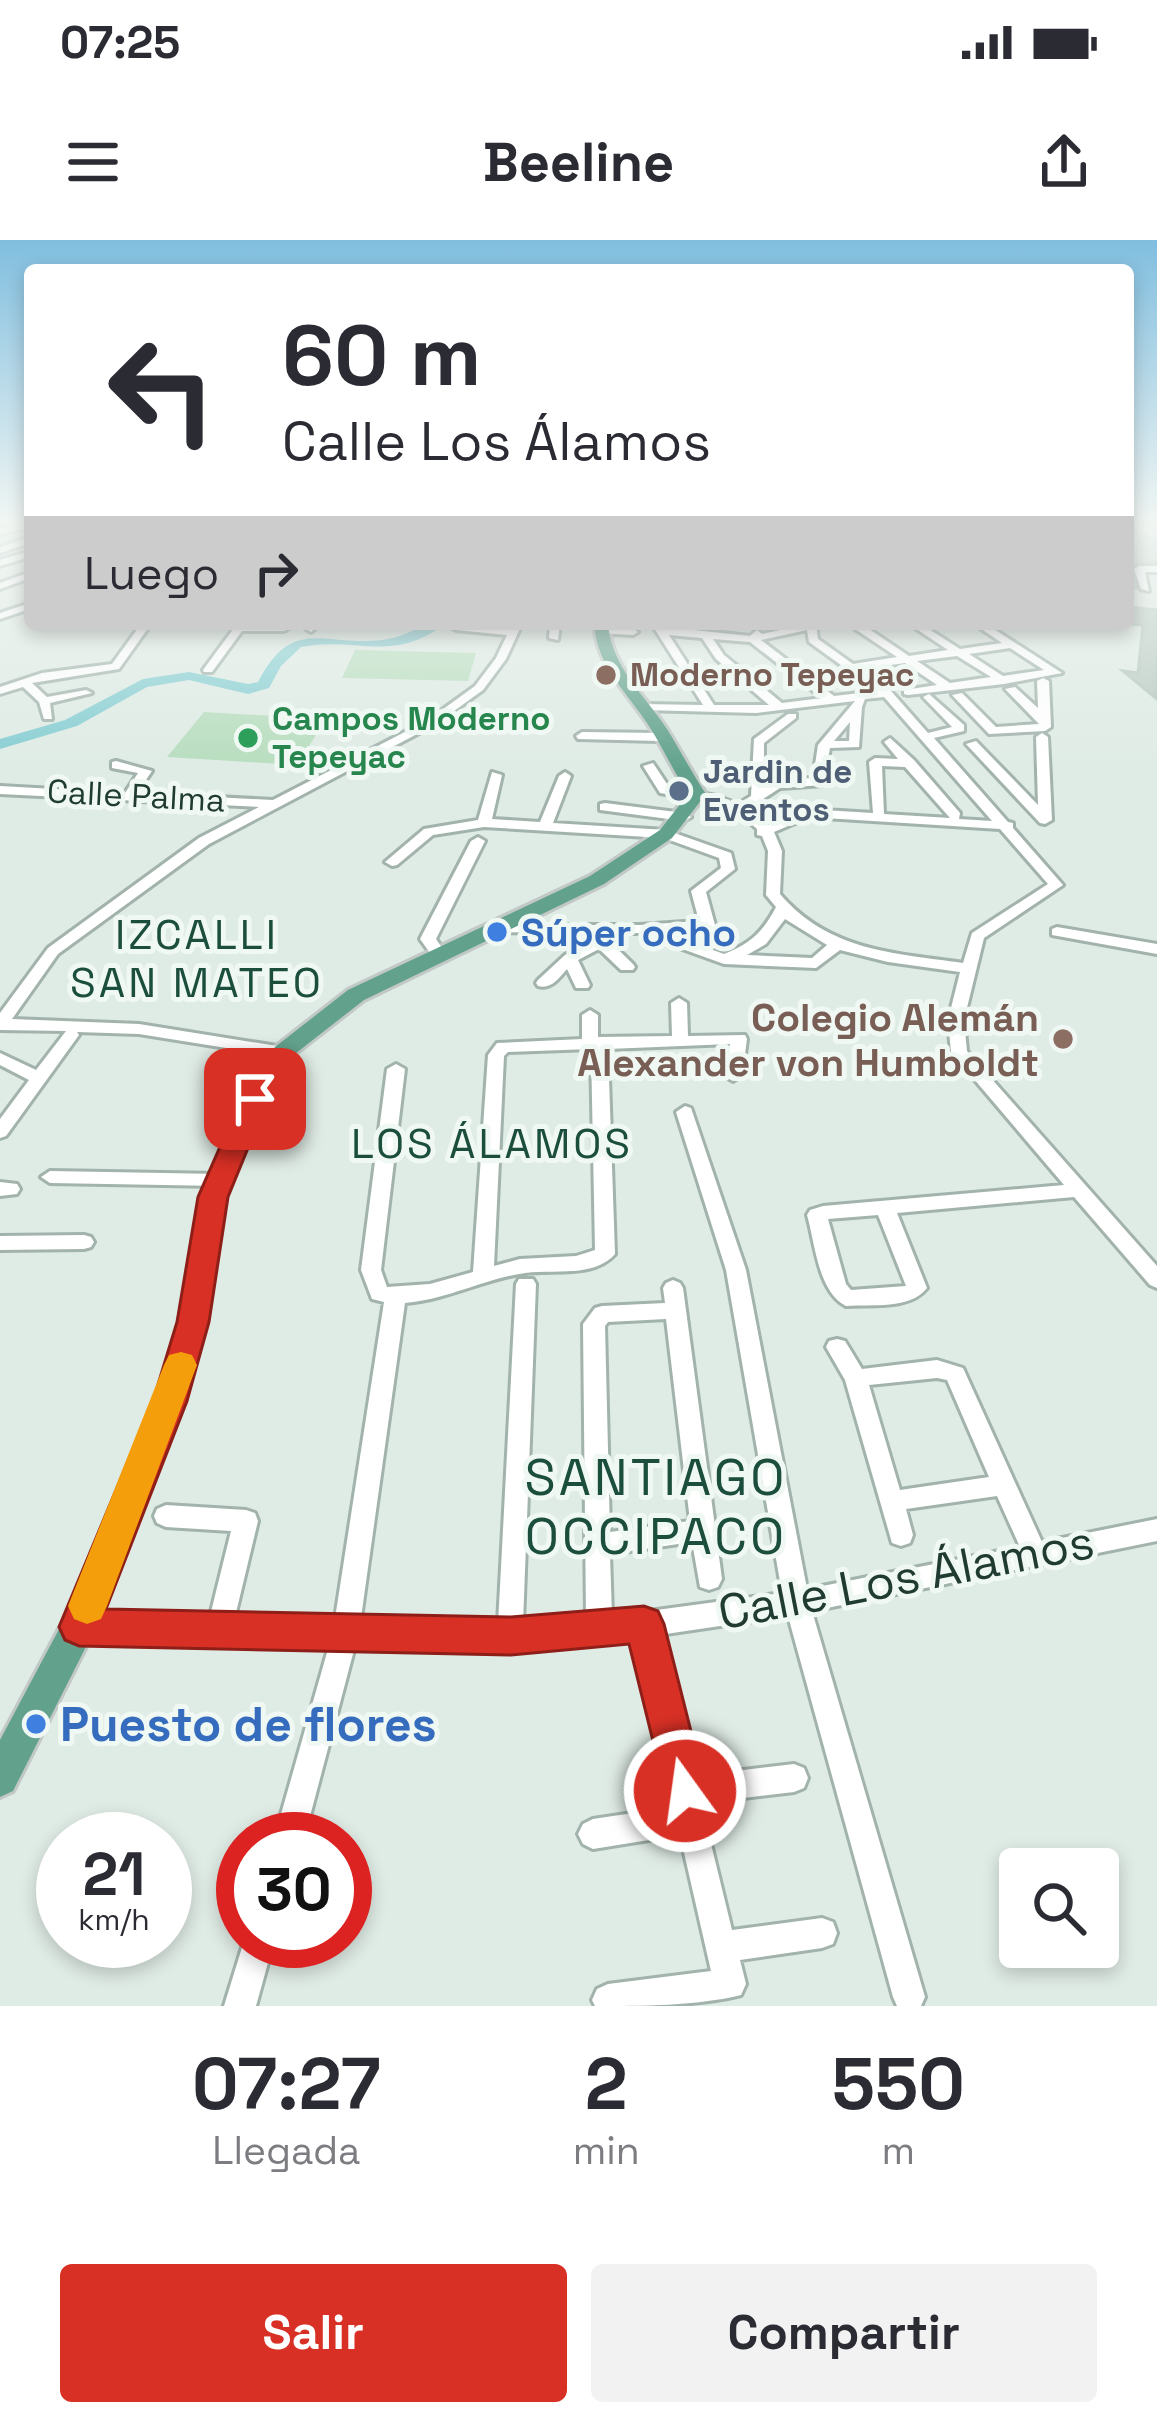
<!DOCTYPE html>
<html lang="es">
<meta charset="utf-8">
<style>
:root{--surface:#fff;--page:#f2f2f3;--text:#2b2b33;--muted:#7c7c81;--accent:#d93025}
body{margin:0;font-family:"Space Grotesk",sans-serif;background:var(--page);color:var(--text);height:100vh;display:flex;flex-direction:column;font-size:45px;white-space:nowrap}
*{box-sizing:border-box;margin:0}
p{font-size:39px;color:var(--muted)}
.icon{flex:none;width:66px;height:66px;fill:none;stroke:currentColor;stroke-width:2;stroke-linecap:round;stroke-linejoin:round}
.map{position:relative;height:1766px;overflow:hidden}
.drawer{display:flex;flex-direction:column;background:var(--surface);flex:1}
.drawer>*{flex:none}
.top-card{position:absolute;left:24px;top:24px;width:1110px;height:366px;border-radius:12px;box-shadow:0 6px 18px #0003;background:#fff;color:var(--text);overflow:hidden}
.fabs{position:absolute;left:999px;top:1608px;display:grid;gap:24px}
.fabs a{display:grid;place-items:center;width:120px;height:120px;border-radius:12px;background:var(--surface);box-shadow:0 6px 18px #0003;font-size:60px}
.speed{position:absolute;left:36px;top:1572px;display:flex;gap:24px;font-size:60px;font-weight:700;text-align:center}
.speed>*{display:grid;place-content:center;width:156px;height:156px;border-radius:50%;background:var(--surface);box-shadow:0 6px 18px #0003;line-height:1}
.speed small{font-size:30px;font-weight:400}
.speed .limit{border:18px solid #d22;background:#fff;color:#111}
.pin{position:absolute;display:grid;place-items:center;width:102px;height:102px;color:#fff;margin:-51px;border-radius:24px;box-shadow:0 6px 18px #0006}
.me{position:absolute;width:132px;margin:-66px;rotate:346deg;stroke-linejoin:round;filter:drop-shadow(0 0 9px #0008)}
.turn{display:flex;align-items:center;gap:42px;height:252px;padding:0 60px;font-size:54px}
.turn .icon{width:156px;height:156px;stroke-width:2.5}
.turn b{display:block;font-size:84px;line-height:102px}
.then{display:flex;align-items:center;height:114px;padding:0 60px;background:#0003;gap:24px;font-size:45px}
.eta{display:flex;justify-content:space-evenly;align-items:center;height:204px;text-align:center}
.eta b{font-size:72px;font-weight:700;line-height:84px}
.action{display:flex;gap:24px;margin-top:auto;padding:24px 60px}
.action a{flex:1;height:138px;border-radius:12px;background:var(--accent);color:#fff;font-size:48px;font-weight:700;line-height:138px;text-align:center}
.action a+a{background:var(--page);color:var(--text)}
.status{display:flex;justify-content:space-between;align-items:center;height:84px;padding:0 60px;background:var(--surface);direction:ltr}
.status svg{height:33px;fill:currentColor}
header{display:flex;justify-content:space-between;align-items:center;height:156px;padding:0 60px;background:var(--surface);font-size:54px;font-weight:700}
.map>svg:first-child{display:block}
.green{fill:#b7ddbe}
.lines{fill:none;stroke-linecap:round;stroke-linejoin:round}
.river{fill:#85cdd2;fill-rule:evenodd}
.building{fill:#b8c9c0;stroke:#b2c5bb;stroke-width:3}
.minor-casing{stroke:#a2b3ac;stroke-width:6}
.major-casing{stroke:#c1c8c6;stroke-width:6}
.minor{fill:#fff;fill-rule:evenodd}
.major{fill:#62a28c;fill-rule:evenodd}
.route{fill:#d93025;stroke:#8d1f18;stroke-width:3}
.slow{fill:#f59e0b}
.education-dot{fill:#8d6e63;stroke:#f0f8f3;stroke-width:4.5}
.leisure-dot{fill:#2e9e5b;stroke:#f0f8f3;stroke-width:4.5}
.service-dot{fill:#5c6f8a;stroke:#f0f8f3;stroke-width:4.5}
.shop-dot{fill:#3f7fe0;stroke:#f0f8f3;stroke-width:4.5}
.labels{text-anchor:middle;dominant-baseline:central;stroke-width:10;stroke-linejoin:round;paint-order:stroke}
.far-education-label{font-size:33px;font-weight:bold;fill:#785e54;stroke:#f0f8f3;text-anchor:start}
.far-leisure-label{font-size:33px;font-weight:bold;fill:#27864d;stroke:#f0f8f3;text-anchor:start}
.far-service-label{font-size:33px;font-weight:bold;fill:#4e5e75;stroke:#f0f8f3;text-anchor:start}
.far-street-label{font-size:33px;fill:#203c32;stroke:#f0f8f3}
.shop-label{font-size:39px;font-weight:bold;fill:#366cbe;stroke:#f0f8f3;text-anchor:start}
.education-label{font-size:39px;font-weight:bold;fill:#785e54;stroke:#f0f8f3;text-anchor:end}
.neighbourhood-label{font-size:42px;letter-spacing:3px;fill:#1b4e3d;stroke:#f0f8f3}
.near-street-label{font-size:48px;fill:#203c32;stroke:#f0f8f3}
.near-shop-label{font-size:48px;font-weight:bold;fill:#366cbe;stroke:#f0f8f3;text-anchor:start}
.near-neighbourhood-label{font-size:51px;letter-spacing:3px;fill:#1b4e3d;stroke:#f0f8f3}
</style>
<div class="status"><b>07:25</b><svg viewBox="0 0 49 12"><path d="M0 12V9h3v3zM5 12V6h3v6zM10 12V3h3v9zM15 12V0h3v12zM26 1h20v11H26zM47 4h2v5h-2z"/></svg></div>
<header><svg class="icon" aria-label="menu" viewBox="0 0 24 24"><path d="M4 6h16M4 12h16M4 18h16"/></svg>Beeline<svg class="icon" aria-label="share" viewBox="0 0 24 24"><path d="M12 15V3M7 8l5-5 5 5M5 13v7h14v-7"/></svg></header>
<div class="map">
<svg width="1157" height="1766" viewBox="0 0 1157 1766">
<rect width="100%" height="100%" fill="#dfebe5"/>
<!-- green -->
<g class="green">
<polygon points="355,410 476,413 468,441 342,438"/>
<polygon points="204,472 326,479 297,525 167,517"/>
</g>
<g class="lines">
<!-- river -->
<path class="river" d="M427,384h18c-53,40 -90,12 -144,23l-20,19 -12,22 -21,6 -59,-14 -42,7 -70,39 -77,23v-10l65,-19 78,-41 46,-7 59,12 10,-2c35,-67 65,-35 124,-42 16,-2 31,-9 45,-16z"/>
</g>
<!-- building -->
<g class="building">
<polygon points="1128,288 1157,300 1157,322 1130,327 1136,348 1128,347"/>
<polygon points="1128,367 1157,370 1157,459 1123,431 1138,433 1143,385 1128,384"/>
</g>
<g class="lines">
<!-- minor casing -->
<g class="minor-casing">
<g id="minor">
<polygon points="30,283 30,287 0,294 0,288"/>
<polygon points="1147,283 1157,283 1157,289"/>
<polygon points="30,297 30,303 0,313 0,307"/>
<polygon points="30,311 30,317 0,326 0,320"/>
<polygon points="1139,326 1157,326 1157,332 1145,332 1149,351 1141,349 1134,329"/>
<polygon points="30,332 30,338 0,349 0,343"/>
<polygon points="30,363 30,369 0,379 0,373"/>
<polygon points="141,384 151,384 119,429 32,443 47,457 86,450 92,453 50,463 52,479 44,479 39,462 23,447 0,454 0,447 42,433 112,424"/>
<polygon points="237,384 284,385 289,388 284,391 242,391 212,432 204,432 203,430"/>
<polygon points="310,384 320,384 311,392 306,389"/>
<polygon points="512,384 522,384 506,419 483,450 436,484 209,604 58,714 12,779 139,784 283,807 289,808 291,812 289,816 283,817 139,794 77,792 79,795 6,896 0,898 0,879 29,840 0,825 0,813 36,830 66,791 0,790 0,773 48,708 199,598 259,567 0,554 0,546 125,553 138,533 112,528 112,522 116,521 152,531 137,553 273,560 428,480 475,446 496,418 507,395 456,390 451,387 452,385 510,389"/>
<polygon points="550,384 560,384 558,400 549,398"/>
<path d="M807,384h9l2,15 35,25 44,-7 -42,-28v-4h8l46,31 39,-6 -39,-26h12l39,25 42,-6 -28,-19h12l76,49 -58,11 -96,11 -4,-1v-4l33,-5 -32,-22 -44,6 30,22 37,42 24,-6 -29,-30 6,-3 35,31v6l-30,7 74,84 5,1v5l50,57 -79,53 -20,82 3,31 190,215v22l-7,-3 -76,-88 -177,16 30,75c-17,22 -55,16 -81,18 -28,-14 -31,-63 -39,-91l3,-5 13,-4 241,-21 -113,-133 -3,-32 12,-48 -72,-10 -48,-12 -24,18 -92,-4 -86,-31h-37l32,31 2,3 -2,3h-12l-22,-21 -21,11 12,25 -2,3h-12l-9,-19c-8,9 -16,21 -29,17l-2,-3 2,-3 27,-25 26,-14 -3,-8 -94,-1 -5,-1v-6h151l59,-4 -8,-30 30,-23 -2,-10 -55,-20 -180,-11 -51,8 -36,30 -5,1 -7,-4 39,-33 54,-9 14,-48 10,3 -10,44 48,3 19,-46 6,-4 6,4 -18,47 113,7 65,23 4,16 -29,23 9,33 -2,3 -50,4 61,22c26,-10 39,-22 52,-47l-10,-12 2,-44 -6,-15 -5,-1v-6c-26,-26 -61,-30 -97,-36l-17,-27 10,-3 16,24 47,9 22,8 13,-8 3,-57 34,-25h8v4l-32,25v44l13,-7 36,-2 5,-33 37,-44 -99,12 -113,-3 -6,-3 6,-3 60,1 -49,-77 1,-2 95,10 7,-6 5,4zM807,390l2,12 68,49 -43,5 -73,-56zM669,395l33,3 14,21 53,46h-55zM713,399l37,3 72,56 -40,5 -58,-48zM1010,408l34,22 -41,6 -34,-22zM957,416l34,21 -41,6 -33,-22zM884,457l108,124 -33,-2 1,-6 -46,-53 -24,-22 -6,4 14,17 -23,-1 -6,4 4,51 -66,-4 -39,16 -20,-16 32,-21 43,-3 7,-37 29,-1 3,-40 3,-8zM850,482l-1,19h-15zM882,526l23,1 45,51 -66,-4zM809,577l191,12 48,55 -76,49 -9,30c-70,-10 -134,-12 -183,-69l2,-43 -8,-19zM785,679l42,26 -15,13 -65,-3 19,-11zM878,975l28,71 -55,4 -5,-6 -18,-65z"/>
<polygon points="601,388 633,389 638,392 633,395 597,393 597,389"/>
<polygon points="1043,438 1049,441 1051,487 1045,491 989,494 952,455 962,453 996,487 1039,484 1005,449 1015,447 1038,468 1037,441"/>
<polygon points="582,492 659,493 665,497 659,501 578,499 576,496"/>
<polygon points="1042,493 1048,497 1052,580 1045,584 1040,583 966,504 976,501 1038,565 1036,497"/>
<polygon points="605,563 684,573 691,577 684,581 600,570 600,564"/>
<polygon points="478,597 485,601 436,699 446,714 443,717 433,717 420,699 471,601"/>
<polygon points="1057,687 1157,704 1157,714 1052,695 1052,689"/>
<path d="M679,758l8,5 1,33 57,-1 2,4 -5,37 -9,5 -9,-5 6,-32 -122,5 7,205c-21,24 -61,15 -90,19 -41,6 -79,27 -120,30l-45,322 138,-1 18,-340 3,-5h14l3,5 -13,339 63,-4 -3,-295 12,-16 7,-2 63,-3 -2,-15 3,-5 7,-3 7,3 3,5 39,291 -4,8 -9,3 -9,-3 -8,-45 -82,12 2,62 170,-23 -56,-323 -50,-158 9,-6 6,2 55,162 61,319 213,-42 -23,-51 -91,13 7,26 -3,8 -9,3 -9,-3 -47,-163 -19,-33 3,-6 8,-2 8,2 17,28 75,-9 26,8 79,174 115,-23v22l-345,70 113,386 -4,9h-24l-4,-9 -105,-381 -129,19 35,141 100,-12 10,4 4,10 -4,10 -10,4 -93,11 31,127 90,-12 11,4 4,11 -4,11 -11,4 -82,12 6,24 -5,11c-44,11 -100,11 -146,11l-3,-6 5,-11 11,-5 103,-13 -31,-136 -87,14 -10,-5 -5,-10 5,-10 10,-5 80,-12 -39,-169 -99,9 -181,3 -50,189h-30l54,-190 -249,-10 -9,-3 -4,-9 4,-9 9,-3 130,5 22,-89 -65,-4 -9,-4 -3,-7 3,-7 9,-4 80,5 9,3 3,8 -24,100 100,4 50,-323 -12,-3 -11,-29 26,-201 9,-5 9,5 -24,201 6,17 43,-3 43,-12 15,-217 9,-12 85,-4v-24l8,-5 8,5v22l74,-1 -1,-33zM591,809l4,201 -19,6 -56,3 -26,7 10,-210 4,-4zM666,1079l24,202 -80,11 -5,-206 3,-4zM937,1138l10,2 42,97 -89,13 -31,-105z"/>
<polygon points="50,931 220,934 229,940 220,946 50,943 41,937"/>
<polygon points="0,942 17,944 20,949 17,954 0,956"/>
<polygon points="84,995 91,997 94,1002 91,1007 84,1009 0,1010 0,996"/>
<polygon points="244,1701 274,1701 256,1766 224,1766"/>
</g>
</g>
<!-- major casing -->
<g class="major-casing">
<path id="major" d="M594,384h14c4,44 36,70 59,105 13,21 25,44 39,65l-34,44 -68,46 -240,116 -73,57 -14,19 -51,121 -19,125 -22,79 -89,226 -83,164 -13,6v-57l65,-122 90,-217 24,-79 21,-125 58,-127 17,-23 73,-57 242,-114 70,-46 28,-36c-14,-22 -25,-46 -39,-68 -22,-34 -52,-59 -55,-102z"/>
</g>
<!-- minor -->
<use href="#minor" class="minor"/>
<!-- major -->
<use href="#major" class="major"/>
</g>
<!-- sky -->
<linearGradient id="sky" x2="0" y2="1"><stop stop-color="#80bedf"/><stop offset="0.53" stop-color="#f1f6f3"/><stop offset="1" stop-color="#f1f6f3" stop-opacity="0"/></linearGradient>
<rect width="1157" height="530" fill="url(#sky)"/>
<!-- route -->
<polygon class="route" points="255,850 268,859 228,957 209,1082 187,1161 106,1369 511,1377 644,1366 658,1371 664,1384 706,1551 700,1566 685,1572 669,1566 629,1404 511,1415 79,1406 65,1400 59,1387 153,1161 177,1082 198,957 241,859"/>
<!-- slow -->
<polygon class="slow" points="181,1112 192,1115 197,1125 107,1366 101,1379 87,1384 74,1379 68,1366 164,1125 169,1115"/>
<!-- markers -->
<g class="education-dot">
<circle cx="606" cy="435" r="12"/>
<circle cx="1063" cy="799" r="12"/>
</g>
<circle class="leisure-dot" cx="248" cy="498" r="12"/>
<circle class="service-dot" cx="679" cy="551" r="12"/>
<g class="shop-dot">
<circle cx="497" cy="692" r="12"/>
<circle cx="36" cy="1484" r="12"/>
</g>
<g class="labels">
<!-- far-education labels -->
<g class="far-education-label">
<text x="630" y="435">Moderno Tepeyac</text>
</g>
<!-- far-leisure labels -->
<g class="far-leisure-label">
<text x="272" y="479">Campos Moderno<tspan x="272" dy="38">Tepeyac</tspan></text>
</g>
<!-- far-service labels -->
<g class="far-service-label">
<text x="703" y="532">Jardin de<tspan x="703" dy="38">Eventos</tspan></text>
</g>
<!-- far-street labels -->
<g class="far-street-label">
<text transform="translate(136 556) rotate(3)">Calle Palma</text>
</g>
<!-- shop labels -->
<g class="shop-label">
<text x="521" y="692">Súper ocho</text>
</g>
<!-- education labels -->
<g class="education-label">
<text x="1039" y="777">Colegio Alemán<tspan x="1039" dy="45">Alexander von Humboldt</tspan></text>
</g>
<!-- neighbourhood labels -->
<g class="neighbourhood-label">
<text x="197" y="694">IZCALLI<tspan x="197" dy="48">SAN MATEO</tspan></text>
<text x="492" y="903">LOS ÁLAMOS</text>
</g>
<!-- near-street labels -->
<g class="near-street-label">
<text transform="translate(906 1337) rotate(-11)">Calle Los Álamos</text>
</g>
<!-- near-shop labels -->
<g class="near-shop-label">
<text x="60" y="1484">Puesto de flores</text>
</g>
<!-- near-neighbourhood labels -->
<g class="near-neighbourhood-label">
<text x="656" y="1237">SANTIAGO<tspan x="656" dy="59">OCCIPACO</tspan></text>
</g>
</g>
</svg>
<div class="fabs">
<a><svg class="icon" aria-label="search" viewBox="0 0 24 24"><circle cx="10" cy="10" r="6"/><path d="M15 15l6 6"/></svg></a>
</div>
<div class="speed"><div>21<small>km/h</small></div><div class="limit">30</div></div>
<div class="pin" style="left:255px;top:859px;background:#d93025"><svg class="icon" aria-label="arrive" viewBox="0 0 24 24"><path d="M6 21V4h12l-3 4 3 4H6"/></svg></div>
<svg class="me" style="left:685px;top:1551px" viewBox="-20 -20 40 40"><circle r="17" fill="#d93025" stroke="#fff" stroke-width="3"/><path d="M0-11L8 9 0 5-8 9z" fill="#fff"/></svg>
<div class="top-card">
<div class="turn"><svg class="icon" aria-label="left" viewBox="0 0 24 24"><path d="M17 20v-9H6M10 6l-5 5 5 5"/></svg><div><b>60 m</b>Calle Los Álamos</div></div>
<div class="then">Luego<svg class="icon" aria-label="right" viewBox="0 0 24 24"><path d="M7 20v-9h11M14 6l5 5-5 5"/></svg></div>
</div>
</div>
<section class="drawer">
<div class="eta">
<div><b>07:27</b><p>Llegada</p></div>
<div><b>2</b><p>min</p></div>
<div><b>550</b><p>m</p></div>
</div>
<div class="action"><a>Salir</a><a>Compartir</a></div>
</section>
